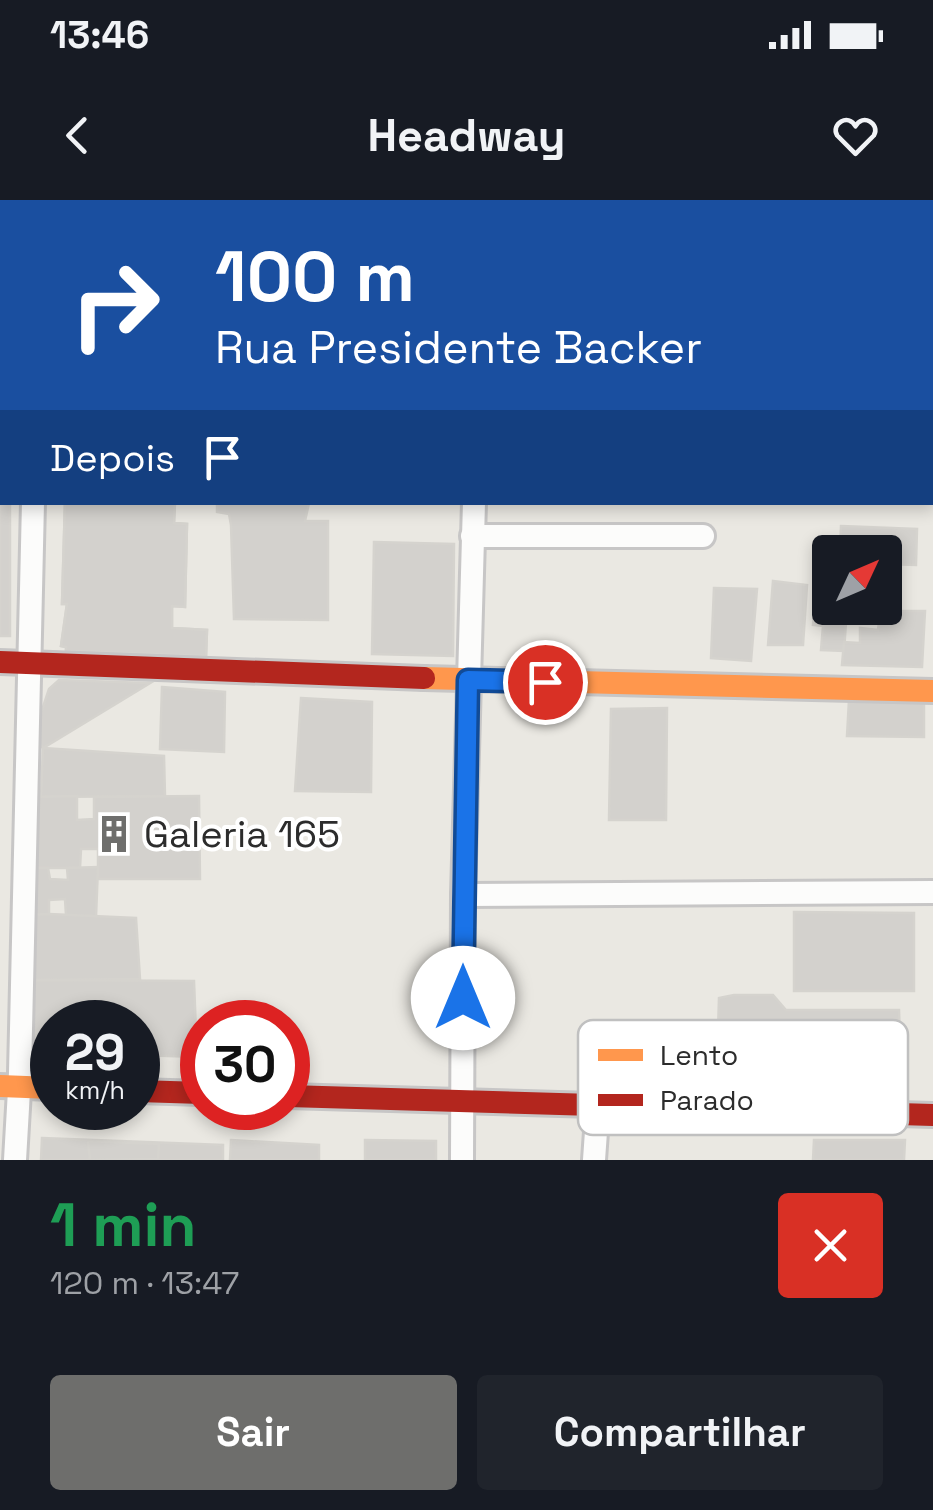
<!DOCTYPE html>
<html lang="pt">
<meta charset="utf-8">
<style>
:root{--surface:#171b24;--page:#20242c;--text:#f1f3f6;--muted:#9ea1a6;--accent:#6e6e6c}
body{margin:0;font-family:"Space Grotesk",sans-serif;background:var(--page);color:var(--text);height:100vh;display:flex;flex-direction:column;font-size:38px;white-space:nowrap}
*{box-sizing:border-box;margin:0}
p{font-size:32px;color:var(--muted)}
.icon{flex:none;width:55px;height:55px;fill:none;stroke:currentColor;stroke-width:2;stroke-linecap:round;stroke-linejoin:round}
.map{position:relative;height:960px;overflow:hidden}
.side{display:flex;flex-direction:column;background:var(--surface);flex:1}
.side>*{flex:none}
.guide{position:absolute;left:0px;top:0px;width:935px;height:305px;box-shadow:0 5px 15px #0003;background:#1a4fa0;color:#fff;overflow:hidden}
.needle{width:65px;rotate:46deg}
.fabs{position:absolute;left:812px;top:335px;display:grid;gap:20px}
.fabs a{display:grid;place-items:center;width:90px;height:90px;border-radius:10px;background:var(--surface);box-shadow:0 5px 15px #0003;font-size:50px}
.speed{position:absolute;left:30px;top:800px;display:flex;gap:20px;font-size:50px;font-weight:700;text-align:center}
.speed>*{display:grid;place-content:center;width:130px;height:130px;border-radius:50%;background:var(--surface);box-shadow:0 5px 15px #0003;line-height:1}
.speed small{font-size:25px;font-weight:400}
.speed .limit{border:15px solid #d22;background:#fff;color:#111}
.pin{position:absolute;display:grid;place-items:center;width:85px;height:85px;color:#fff;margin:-42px;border:5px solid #fff;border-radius:50%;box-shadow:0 2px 10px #0007}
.me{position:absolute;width:110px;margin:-55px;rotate:0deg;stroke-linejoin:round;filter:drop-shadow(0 0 8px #0008)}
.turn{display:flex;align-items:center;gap:35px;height:210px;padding:0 50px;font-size:45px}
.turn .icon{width:130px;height:130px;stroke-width:2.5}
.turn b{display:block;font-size:70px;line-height:85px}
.then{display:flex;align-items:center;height:95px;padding:0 50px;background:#0003;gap:20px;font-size:38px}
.round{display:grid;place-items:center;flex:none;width:105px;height:105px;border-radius:10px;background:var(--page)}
.summary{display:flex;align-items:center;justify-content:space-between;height:170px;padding:0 50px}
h1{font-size:60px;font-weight:800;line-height:75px;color:#1e9e55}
.action{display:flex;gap:20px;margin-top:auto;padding:20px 50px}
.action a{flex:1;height:115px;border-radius:10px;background:var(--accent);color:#fff;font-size:40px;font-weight:800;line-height:115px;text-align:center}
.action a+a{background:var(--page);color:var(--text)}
.status{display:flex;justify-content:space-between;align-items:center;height:70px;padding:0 50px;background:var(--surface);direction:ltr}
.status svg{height:28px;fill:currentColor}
header{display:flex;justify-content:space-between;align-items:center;height:130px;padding:0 50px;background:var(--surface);font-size:45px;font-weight:800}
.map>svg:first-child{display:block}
.building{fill:#d3d1cd;stroke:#d5d3ce;stroke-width:2.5;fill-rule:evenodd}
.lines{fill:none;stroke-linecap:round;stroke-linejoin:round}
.street-casing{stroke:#c7c6c6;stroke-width:28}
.slow-casing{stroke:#c7c6c6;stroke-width:28}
.jam-casing{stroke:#c7c6c6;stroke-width:28}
.path{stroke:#c8c8c7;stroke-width:4;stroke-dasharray:8 5;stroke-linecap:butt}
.street{stroke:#fcfcfb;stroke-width:22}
.slow{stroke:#ff974d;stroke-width:22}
.jam{stroke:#b3261e;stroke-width:22}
.route-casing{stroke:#114b97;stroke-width:25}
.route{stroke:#1a73e8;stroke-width:18}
.labels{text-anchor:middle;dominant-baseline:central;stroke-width:8;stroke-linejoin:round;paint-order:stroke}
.poi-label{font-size:38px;fill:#2c2c2c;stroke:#fff;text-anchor:start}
.key{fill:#fff;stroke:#c0c0c0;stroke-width:2.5}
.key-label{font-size:28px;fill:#2c2c2c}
</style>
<div class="status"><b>13:46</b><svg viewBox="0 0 49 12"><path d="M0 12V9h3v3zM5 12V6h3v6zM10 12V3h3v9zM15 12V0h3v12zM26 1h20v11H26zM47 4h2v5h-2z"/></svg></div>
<header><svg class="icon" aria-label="back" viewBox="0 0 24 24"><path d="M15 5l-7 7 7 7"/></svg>Headway<svg class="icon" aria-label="heart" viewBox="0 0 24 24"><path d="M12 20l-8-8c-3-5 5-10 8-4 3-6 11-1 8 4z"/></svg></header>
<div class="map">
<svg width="933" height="960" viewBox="0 0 933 960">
<rect width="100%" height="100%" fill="#eae8e2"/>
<!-- building -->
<g class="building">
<rect x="46" y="0" width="141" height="2"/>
<polygon points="558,0 634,0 557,2"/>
<rect x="0" y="81" width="2" height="69"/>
<path d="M65,302h44v12l28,1v-13h38l-1,21 13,1 -2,83 -13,-1v22l35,2 -1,26 -140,-5v-4l-5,-1 6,-42h-5zM106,332h32v25h-32zM110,381h32v19h-32z"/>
<polygon points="65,302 175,302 174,323 187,324 185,407 172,406 172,428 207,430 206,456 66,451 66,447 61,446 67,404 62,404"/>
<polygon points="217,302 309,303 305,321 328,321 328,420 234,419 231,325 229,314 217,312"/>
<rect x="0" y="304" width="10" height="132"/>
<polygon points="841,326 917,329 916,365 885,364 885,352 840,352"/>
<polygon points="374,342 454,344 453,456 372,454"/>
<polygon points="773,381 807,385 803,445 768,445"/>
<polygon points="714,388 757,389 751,461 711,458"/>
<polygon points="816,394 830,395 830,408 847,408 844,451 821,450 823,426 813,425"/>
<polygon points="893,411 925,411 922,467 842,465 844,442 860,443 860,428 878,430 879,422 892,423"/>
<polygon points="59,480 150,483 43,548 38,542 41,513 49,489"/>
<polygon points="162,487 225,492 224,552 160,549"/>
<polygon points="301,498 372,502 371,592 295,591"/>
<polygon points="849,500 924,503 924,537 847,536"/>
<polygon points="667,508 666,620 609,620 611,509"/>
<polygon points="43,548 164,556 165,596 41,597"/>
<polygon points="77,596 77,620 94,619 94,597 199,596 200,679 98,679 98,649 81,649 80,668 29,668 28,597"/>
<polygon points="98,667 96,717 66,715 65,699 49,700 49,714 26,715 29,668 48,668 50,679 68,680 67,668"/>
<polygon points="794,712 914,713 914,791 794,791"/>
<polygon points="49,714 136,718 140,779 32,780 26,715"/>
<polygon points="32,780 194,781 197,857 138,855 138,822 52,822 52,852 23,851"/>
<polygon points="734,795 773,795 786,810 899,810 901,868 898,883 743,875 741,830 718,831 719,798"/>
<polygon points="42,938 223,945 223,960 41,960"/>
<polygon points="231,940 319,945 319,960 230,960"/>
<polygon points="365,940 436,941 436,960 365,960"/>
<polygon points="814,940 905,940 904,960 813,960"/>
<polygon points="88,941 159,944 158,959 90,960"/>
</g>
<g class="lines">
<!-- street casing -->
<g class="street-casing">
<g id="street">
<polyline points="39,2 39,0"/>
<polyline points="487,2 487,0"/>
<polyline points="0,47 2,48"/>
<polyline points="932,64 933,64"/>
<polyline points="472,336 703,336"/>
<polyline points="463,695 933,692"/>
<polyline points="15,960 20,873 33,302"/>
<polyline points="462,960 463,695 474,302"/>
<polyline points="594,960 598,903"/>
</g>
</g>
<!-- slow casing -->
<g class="slow-casing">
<g id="slow">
<polyline points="424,478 933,491"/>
<polyline points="0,886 52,888"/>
</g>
</g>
<!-- jam casing -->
<g class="jam-casing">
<g id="jam">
<polyline points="0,462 424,478"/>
<polyline points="138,891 202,893"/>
<polyline points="288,896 933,915"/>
</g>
</g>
<!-- path -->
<polyline class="path" points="932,163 933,163"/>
<!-- street -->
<use href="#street" class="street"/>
<!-- slow -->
<use href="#slow" class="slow"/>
<!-- jam -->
<use href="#jam" class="jam"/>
</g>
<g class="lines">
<!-- route casing -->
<g class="route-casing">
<polyline id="route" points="463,798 468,480 545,482"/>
</g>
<!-- route -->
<use href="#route" class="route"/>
</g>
<!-- icons -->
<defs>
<g id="building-bare" transform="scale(3)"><path d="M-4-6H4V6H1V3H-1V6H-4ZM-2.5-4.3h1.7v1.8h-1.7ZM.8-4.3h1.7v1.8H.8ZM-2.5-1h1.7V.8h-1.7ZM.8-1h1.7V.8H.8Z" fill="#6e6e6c" stroke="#fff" stroke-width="2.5" paint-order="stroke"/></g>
</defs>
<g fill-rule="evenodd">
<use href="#building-bare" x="114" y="634"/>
</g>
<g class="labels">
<!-- poi labels -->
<g class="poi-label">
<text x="144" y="634">Galeria 165</text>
</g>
</g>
<!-- legend -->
<rect x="578" y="820" width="330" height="115" rx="15" class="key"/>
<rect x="598" y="849" width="45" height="12" fill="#ff974d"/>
<rect x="598" y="894" width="45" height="12" fill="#b3261e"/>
<g class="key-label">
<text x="660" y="865">Lento</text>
<text x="660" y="910">Parado</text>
</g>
</svg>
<div class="fabs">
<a><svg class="needle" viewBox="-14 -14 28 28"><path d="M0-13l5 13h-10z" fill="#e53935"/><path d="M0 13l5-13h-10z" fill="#9ea1a6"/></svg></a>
</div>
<div class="speed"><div>29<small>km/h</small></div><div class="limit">30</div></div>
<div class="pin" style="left:545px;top:482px;background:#d93025"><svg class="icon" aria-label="arrive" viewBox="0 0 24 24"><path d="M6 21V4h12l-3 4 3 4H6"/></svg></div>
<svg class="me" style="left:463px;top:798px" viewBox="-20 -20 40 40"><circle r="19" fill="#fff"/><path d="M0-13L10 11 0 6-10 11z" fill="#1a73e8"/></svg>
<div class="guide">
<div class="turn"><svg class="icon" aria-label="right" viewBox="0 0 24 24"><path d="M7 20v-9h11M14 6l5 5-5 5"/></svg><div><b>100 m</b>Rua Presidente Backer</div></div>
<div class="then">Depois<svg class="icon" aria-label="arrive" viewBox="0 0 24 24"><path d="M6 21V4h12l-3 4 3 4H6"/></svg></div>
</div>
</div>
<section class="side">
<div class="summary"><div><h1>1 min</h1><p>120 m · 13:47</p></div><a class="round" style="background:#d93025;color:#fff"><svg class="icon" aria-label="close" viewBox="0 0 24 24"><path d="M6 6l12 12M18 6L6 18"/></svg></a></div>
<div class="action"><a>Sair</a><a>Compartilhar</a></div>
</section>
